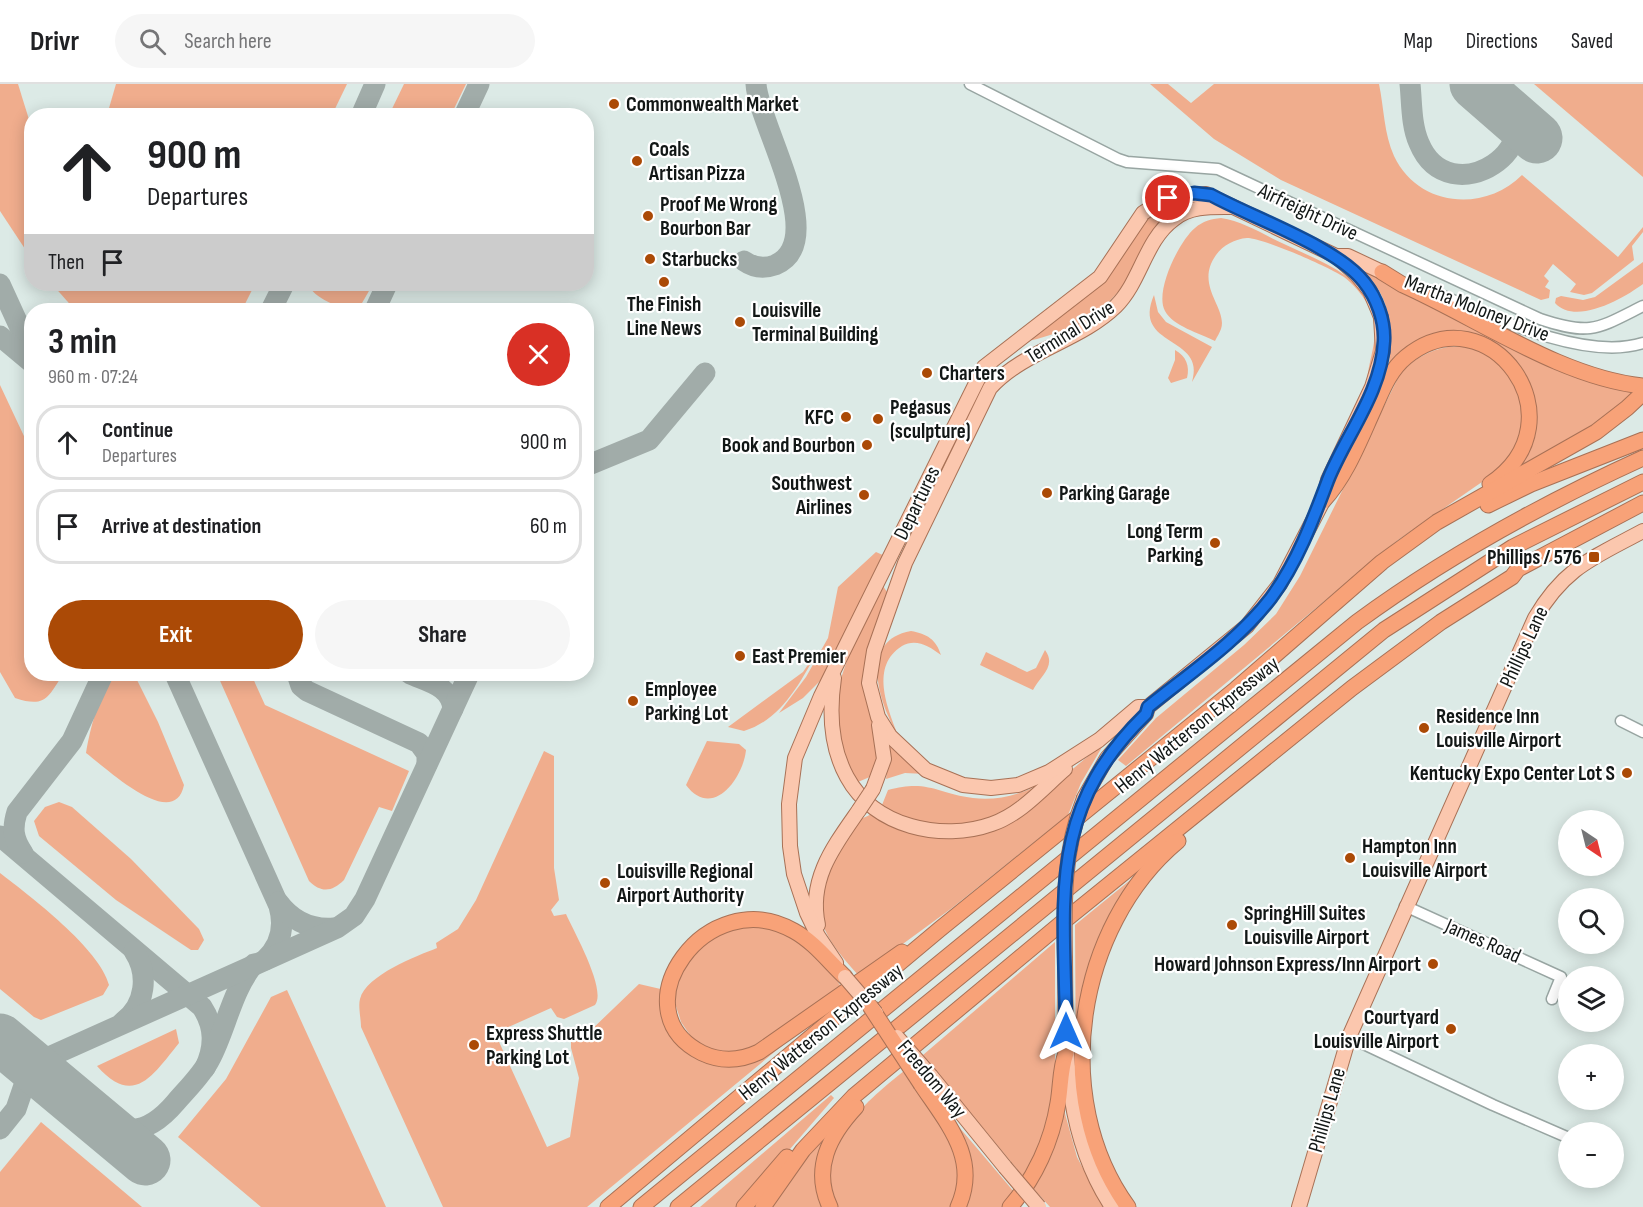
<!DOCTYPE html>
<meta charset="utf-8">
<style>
:root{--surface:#fff;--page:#f6f6f6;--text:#202124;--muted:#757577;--line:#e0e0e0;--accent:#ab4a06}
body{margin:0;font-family:"Sofia Sans Condensed",sans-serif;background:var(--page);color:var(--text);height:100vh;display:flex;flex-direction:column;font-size:22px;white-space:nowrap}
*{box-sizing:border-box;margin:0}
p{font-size:20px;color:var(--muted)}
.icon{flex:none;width:33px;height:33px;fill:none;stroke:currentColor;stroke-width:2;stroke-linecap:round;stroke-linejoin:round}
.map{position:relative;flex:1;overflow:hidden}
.sheet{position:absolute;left:24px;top:219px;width:570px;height:378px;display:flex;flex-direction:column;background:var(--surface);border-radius:24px;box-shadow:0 3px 15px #0003}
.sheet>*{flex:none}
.top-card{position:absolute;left:24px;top:24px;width:570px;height:183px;border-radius:24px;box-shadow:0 3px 15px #0003;background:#fff;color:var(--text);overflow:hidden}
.needle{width:39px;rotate:145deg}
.tools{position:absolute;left:1558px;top:726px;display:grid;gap:12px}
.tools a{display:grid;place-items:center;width:66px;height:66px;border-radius:50%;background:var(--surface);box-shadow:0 3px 15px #0003;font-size:30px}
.pin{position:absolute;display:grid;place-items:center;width:51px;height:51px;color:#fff;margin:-26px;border:3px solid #fff;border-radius:50%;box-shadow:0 2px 6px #0007}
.me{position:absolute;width:66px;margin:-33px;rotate:0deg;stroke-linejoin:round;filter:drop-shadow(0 0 4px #0008)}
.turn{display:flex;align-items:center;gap:21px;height:126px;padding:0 24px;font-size:27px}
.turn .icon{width:78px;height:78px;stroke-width:2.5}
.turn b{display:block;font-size:42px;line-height:51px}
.then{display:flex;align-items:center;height:57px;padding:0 24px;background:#0003;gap:12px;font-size:22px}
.round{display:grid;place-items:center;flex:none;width:63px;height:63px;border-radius:32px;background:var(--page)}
.headline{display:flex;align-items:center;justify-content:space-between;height:102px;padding:0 24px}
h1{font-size:36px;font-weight:700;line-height:45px}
.primary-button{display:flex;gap:12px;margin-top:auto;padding:12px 24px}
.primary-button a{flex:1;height:69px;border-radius:36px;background:var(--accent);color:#fff;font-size:24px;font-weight:700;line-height:69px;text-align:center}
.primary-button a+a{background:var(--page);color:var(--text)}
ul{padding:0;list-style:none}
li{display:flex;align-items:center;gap:18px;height:75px;margin:0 12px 9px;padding:0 12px;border:3px solid var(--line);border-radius:24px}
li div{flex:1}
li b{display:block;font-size:22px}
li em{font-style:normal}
header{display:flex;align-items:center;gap:36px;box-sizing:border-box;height:84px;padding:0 30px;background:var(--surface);border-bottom:2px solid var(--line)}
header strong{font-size:28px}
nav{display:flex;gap:33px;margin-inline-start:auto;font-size:21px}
.search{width:420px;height:54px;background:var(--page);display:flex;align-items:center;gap:15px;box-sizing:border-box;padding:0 21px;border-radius:33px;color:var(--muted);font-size:22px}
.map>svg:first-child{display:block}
.green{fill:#f0ad8d}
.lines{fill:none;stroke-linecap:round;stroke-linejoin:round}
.taxiway{stroke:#a1aca9;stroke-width:21}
.runway{stroke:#a1aca9;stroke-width:51}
.minor-casing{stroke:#98a5a2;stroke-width:13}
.major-casing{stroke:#a87156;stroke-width:16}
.highway-casing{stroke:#a87156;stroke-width:17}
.minor{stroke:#fff;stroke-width:10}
.major{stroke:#fbc7ae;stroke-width:14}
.highway{stroke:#f8a278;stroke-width:15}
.major-bridge-casing{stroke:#a87156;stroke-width:16;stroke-linecap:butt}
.highway-bridge-casing{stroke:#a87156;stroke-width:17;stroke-linecap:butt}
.major-bridge{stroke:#fbc7ae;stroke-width:14}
.highway-bridge{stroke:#f8a278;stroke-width:15}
.route-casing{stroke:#114b97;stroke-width:15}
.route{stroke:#1a73e8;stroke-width:10}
.poi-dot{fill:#ab4a06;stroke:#fff;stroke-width:2}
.labels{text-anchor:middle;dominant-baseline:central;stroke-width:4.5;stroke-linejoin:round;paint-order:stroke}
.poi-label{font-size:21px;font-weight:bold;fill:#121716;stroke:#fff;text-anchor:start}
.street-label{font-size:21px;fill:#121716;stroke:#fff}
</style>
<header>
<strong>Drivr</strong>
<div class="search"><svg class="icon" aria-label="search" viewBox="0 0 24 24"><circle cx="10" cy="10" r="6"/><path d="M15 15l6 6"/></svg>Search here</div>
<nav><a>Map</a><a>Directions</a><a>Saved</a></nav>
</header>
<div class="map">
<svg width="1643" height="1123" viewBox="0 0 1643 1123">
<rect width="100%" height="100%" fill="#dceae6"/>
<!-- green -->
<g class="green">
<polygon points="0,0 18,0 31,42 31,174 0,127"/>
<polygon points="116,0 347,0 332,31 107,31"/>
<polygon points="404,0 466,0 451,31 389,31"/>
<path d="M1150,0h18l23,19 23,-19h165c5,24 5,50 15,72 24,51 90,57 128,19l96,82 25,-30v5l-11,14 2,14 -42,33 -8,2 -14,-3 6,-8 -23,-20 -9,12 5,5 -4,6 5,3 -1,8 -8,2 -260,-120 -67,-41z"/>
<polygon points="1534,0 1643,0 1643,93"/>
<path d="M1207,116c-68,16 -51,48 -88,91 -24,28 -60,44 -95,51l35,-26 93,-104 18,-10z"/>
<path d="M1221,134c22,3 43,17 63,26 21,10 44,19 62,32 33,24 38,69 21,104 3,-28 15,-46 1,-75 -6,-11 -15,-21 -24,-28 -15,-10 -81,-39 -97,-39 -12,1 -24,7 -31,17 -22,31 12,53 5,74 -1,3 -4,8 -6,12 -16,-8 -42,-15 -50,-30 -11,-20 15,-71 30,-83 8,-7 16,-9 26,-10z"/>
<path d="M1643,178v22c-19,14 -67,42 -88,19l1,-5 5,-2 22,4 12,-3z"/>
<path d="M1360,185l279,121 -33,29 -87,49c40,-55 7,-134 -64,-133 -12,0 -22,0 -32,4 -14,6 -23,15 -34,25 4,-36 2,-70 -29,-95z"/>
<polygon points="52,200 255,200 242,226 75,226"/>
<path d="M312,200h61l-15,26c-13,0 -42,-10 -48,-23z"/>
<path d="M1154,211l4,17 8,10 46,25 -20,35c15,-47 -61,-34 -38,-87z"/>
<path d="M1448,263h16l19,5 20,14 15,23 5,34 -6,22 -22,28 -97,67 -272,226 -8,-6 38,-42 88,-73 32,-31 24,-38 100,-202c12,-14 29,-24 48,-27z"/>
<path d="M1175,266c11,6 15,16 12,28l-16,5 -3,-5 7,-18z"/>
<path d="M0,301l31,66 1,223h31c-15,24 -18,34 -48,24l-15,-26z"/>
<polygon points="876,468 885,472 824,593 803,614 779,629 806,593 828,554 838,503"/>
<path d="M883,502l6,9 -25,75v14l17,69 -9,23 -14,6c-49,-71 -7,-130 25,-196z"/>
<path d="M911,547c16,3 25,8 30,24 -12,-9 -25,-17 -39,-9 -32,20 -15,61 -4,89 -19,-32 -40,-95 13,-104z"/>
<path d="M818,566c-17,32 -37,70 -74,81l-16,-4 75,-55z"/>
<path d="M1045,566c12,16 -5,26 -12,40l-53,-25 6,-13 41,20 9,-4z"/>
<path d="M118,590h16l24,48 26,63c-10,48 -79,-18 -98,-32 4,-23 13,-64 32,-79z"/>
<path d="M217,590h34l14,31 144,66 -17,40 -13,-4 -35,73c-12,12 -23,13 -35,1z"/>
<path d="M707,657l32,3 7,6c-3,29 -34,70 -60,35z"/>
<path d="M1105,658l-24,41 -13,32 -116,93 -93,68c-14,-16 -31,-34 -37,-54 -10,-29 17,-80 37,-101 4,-4 12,-6 17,-9l81,24 87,-43z"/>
<polygon points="890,661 925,690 905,689 886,695"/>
<path d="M544,667l10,5v112l5,32 -8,10 3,6 12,-2c8,18 41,76 29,91l-31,14 -7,-2 -6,-9 -56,25 52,114 23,-10 9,-59 -8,-30v-6l17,-9 51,-49 26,6 13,47 41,26 93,-42 -225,186h-144l-82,-180c0,-8 -3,-21 -1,-28 6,-24 57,-43 77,-51l-1,-5 22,-14 18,-29z"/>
<path d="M1045,698c-52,43 -101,63 -163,23l6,-15c39,-11 49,3 85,8 26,3 49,-4 72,-16z"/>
<polygon points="59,718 72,723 131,775 199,845 204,856 198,866 191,866 116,816 39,752 34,737 45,723"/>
<polygon points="1145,784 1096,876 1080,1027 1076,996 1075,841"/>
<path d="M0,789c30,23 100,76 109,112l-6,10 -62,25 -7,-3 -34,-28z"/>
<polygon points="750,840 789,848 829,885 842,904 765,959 730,970 710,966 692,954 681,938 675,919 675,909 683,884 709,854"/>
<polygon points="1055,858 1055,1021 1025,1095 923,971"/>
<polygon points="287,906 386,1123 261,1123 178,1053 226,995 271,913"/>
<path d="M176,945l3,14c-26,32 -45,65 -82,23z"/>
<path d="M904,987l43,60 15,36 -9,40h-115c-29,-56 25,-104 66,-136z"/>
<polygon points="831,1011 834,1014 740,1123 700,1123"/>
<polygon points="1064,1026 1077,1073 1103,1123 1050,1123 1032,1103"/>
<polygon points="41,1038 142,1123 0,1123 0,1088"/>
<polygon points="835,1041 828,1053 827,1123 772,1123 803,1078"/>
<path d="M959,1043l56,66 -12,14h-38c14,-35 5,-48 -6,-80z"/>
</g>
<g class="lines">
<!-- taxiway -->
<g class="taxiway">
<path d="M1410,0c2,19 1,41 9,59 30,73 141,4 81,-59"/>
<polyline points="361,32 375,0"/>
<polyline points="464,32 479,0"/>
<path d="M744,177c10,7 20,8 31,4 56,-23 -17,-141 -19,-181"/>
<polyline points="0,200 32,270"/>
<polyline points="271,226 284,200"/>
<polyline points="375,226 387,200"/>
<polyline points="0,252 31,278"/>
<polyline points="586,382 649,356 705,289"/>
<path d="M175,590l104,232c6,21 2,39 -14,54"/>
<polyline points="297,590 301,602 307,607 419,659 427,670 427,680"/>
<path d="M410,590c18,8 41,12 43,35"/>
<path d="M0,752l202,171c13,20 13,39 3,61"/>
<path d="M23,769c-10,-14 -11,-25 -6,-41l55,-71 31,-67"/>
<path d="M278,818c14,19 32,28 56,26"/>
<path d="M123,938c23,-17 26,-48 11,-71"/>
<path d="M82,1024c38,26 61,33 94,-6 11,-13 26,-27 34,-43 16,-30 22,-69 44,-95"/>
<polyline points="0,1045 16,1025 31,981 337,844 354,832 365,815 469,590"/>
</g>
<!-- runway -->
<g class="runway">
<polyline points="1475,0 1537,54"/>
<polyline points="0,955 145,1076"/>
</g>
<!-- minor casing -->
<g class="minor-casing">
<g id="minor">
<path d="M970,0l148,75 9,3 91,7 322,150c51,17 57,10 103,-13"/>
<path d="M1434,208c54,23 150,70 209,51"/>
<polyline points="1621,637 1643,648"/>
<polyline points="1405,822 1561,893 1552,915"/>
<polyline points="1349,953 1493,1021 1569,1054"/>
</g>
</g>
<!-- major casing -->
<g class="major-casing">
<g id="major">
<polyline points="1336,172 1348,172 1382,188"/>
<path d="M834,594c-5,34 -4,68 13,99 27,50 95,65 145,47 29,-10 51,-36 73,-55"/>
<path d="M1148,623h-10l-39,33 -50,32 -31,13 -27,3 -28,-3 -37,-15 -36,-34 -12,-19 -9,-34 5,-32 31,-88 85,-175c35,-38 90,-47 126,-82 25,-25 29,-66 58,-87 16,-13 37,-12 56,-12"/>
<polyline points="873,705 884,675 879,641"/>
<path d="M818,841c-10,-46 16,-79 41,-115"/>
<path d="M1065,875c1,87 -3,172 47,248"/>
<polyline points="836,879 818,852 807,829 794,790 790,762 789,720 795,674 821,612 984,283 1100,193 1143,129 1168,113 1206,110 1336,172 1356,190 1370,207 1381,233 1383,267 1372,303 1328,396 1323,417 1280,500 1247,542 1148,623 1146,630 1107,674 1084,714"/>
<polyline points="931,992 1005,1083"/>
<path d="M1299,1123l50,-170 186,-419c30,-51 58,-60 108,-87"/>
</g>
</g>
<!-- highway casing -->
<g class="highway-casing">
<g id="highway">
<path d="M1382,188l21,13c74,33 159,93 240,101"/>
<path d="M1323,417c23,-25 36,-59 50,-90 9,-20 16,-40 33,-54 82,-67 179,63 84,127"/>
<polyline points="1488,421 1531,400 1643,356"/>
<path d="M845,893c-16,-15 -31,-35 -51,-46 -87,-50 -178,79 -92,122 19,9 38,8 57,-1l143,-100"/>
<path d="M921,1000c26,39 59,75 37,123"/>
<polyline points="608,1123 940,845 1236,605 1382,478 1437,438 1596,348 1627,324 1643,309"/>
<path d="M641,1123l716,-585c90,-66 185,-118 286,-164"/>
<polyline points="678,1123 1384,546 1513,463 1643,398"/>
<polyline points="744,1123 787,1073"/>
<polyline points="763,1123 803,1066 854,1012 1064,837 1352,604 1441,538 1512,493 1518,485 1643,419"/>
<path d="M830,1123c-18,-38 -1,-71 26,-100"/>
<path d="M1010,1123c25,-29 42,-66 48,-104 3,-17 2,-34 8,-50"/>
<path d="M1128,1123c-79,-109 -52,-281 50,-366"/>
</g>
</g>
<!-- minor -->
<use href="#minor" class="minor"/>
<!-- major -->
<use href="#major" class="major"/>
<!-- highway -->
<use href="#highway" class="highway"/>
<!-- major-bridge casing -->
<g class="major-bridge-casing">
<g id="major-bridge">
<polyline points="859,726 873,705"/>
<path d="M1065,875c-1,-56 -2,-109 19,-161"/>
<polyline points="845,893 876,929"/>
<polyline points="897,953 931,992"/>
<polyline points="1005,1083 1039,1123"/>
</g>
</g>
<!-- highway-bridge casing -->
<g class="highway-bridge-casing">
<polyline id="highway-bridge" points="870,922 921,1000"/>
</g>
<!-- major-bridge -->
<use href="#major-bridge" class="major-bridge"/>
<!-- highway-bridge -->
<use href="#highway-bridge" class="highway-bridge"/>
</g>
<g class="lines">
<!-- route casing -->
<g class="route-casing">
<path id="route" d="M1066,947c-1,-128 -21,-219 80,-317l2,-7c42,-34 90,-66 123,-109 26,-35 42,-78 57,-118 18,-45 54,-88 56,-139 1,-20 -7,-43 -20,-59 -27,-35 -111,-64 -153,-87l-17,-2 -26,5"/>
</g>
<!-- route -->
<use href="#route" class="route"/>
</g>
<!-- markers -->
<g class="poi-dot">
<circle cx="614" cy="20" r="6"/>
<circle cx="637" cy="77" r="6"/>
<circle cx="648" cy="132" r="6"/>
<circle cx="650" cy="175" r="6"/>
<circle cx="664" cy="198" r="6"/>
<circle cx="740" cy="238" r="6"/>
<circle cx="927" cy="289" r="6"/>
<circle cx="846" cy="333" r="6"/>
<circle cx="878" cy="335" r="6"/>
<circle cx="867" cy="361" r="6"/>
<circle cx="1047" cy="409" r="6"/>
<circle cx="864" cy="411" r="6"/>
<circle cx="1215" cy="459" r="6"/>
<rect x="1588" y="467" width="12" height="12" rx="3"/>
<circle cx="740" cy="572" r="6"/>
<circle cx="633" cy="617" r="6"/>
<circle cx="1424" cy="644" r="6"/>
<circle cx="1627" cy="689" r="6"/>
<circle cx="1350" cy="774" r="6"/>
<circle cx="605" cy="799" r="6"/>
<circle cx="1232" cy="841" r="6"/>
<circle cx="1433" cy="880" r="6"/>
<circle cx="1451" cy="945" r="6"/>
<circle cx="474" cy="961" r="6"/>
</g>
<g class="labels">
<!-- poi labels -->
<g class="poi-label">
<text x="626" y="20">Commonwealth Market</text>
<text x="649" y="65">Coals<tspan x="649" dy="24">Artisan Pizza</tspan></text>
<text x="660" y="120">Proof Me Wrong<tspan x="660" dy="24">Bourbon Bar</tspan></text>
<text x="662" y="175">Starbucks</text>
<text x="664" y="220" text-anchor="middle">The Finish<tspan x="664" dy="24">Line News</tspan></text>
<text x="752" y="226">Louisville<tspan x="752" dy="24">Terminal Building</tspan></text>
<text x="939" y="289">Charters</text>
<text x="890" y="323">Pegasus<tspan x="890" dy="24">(sculpture)</tspan></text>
<text x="834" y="333" text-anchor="end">KFC</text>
<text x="855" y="361" text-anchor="end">Book and Bourbon</text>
<text x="852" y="399" text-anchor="end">Southwest<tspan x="852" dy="24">Airlines</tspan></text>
<text x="1059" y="409">Parking Garage</text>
<text x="1203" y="447" text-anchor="end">Long Term<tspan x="1203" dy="24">Parking</tspan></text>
<text x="1582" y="473" text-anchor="end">Phillips / 576</text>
<text x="752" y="572">East Premier</text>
<text x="645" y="605">Employee<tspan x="645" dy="24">Parking Lot</tspan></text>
<text x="1436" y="632">Residence Inn<tspan x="1436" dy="24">Louisville Airport</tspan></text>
<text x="1615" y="689" text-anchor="end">Kentucky Expo Center Lot S</text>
<text x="1362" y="762">Hampton Inn<tspan x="1362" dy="24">Louisville Airport</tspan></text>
<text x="617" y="787">Louisville Regional<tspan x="617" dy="24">Airport Authority</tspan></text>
<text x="1244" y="829">SpringHill Suites<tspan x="1244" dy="24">Louisville Airport</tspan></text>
<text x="1421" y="880" text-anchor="end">Howard Johnson Express/Inn Airport</text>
<text x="1439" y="933" text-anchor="end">Courtyard<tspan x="1439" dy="24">Louisville Airport</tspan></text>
<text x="486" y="949">Express Shuttle<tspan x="486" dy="24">Parking Lot</tspan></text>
</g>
<!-- street labels -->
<g class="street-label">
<text transform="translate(1308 128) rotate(25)">Airfreight Drive</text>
<text transform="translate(1477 224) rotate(21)">Martha Moloney Drive</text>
<text transform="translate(1070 248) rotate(-32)">Terminal Drive</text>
<text transform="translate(917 419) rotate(-64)">Departures</text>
<text transform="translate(1524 563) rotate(-65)">Phillips Lane</text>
<text transform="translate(1197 641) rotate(-39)">Henry Watterson Expressway</text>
<text transform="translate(1483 857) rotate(24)">James Road</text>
<text transform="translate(821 948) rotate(-39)">Henry Watterson Expressway</text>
<text transform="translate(932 995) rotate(50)">Freedom Way</text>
<text transform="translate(1327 1026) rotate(-74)">Phillips Lane</text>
</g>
</g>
</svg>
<div class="tools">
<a><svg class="needle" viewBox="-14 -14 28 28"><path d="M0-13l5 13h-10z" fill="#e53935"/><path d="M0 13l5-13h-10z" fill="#757577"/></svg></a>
<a><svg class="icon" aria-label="search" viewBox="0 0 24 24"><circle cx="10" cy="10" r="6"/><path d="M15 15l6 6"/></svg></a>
<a><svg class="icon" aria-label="layers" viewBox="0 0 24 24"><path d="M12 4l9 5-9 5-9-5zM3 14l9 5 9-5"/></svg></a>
<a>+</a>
<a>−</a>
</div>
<div class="pin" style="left:1168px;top:114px;background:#d93025"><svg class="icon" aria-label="arrive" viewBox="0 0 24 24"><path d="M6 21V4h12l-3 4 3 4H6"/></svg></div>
<svg class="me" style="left:1066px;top:947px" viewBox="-20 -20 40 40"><path d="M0-17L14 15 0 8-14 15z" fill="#1a73e8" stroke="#fff" stroke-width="4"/></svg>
<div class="top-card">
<div class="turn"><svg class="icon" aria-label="ahead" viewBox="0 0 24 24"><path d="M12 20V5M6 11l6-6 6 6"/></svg><div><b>900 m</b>Departures</div></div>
<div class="then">Then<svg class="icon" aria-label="arrive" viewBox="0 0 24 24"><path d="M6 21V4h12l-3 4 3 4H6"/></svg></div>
</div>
<section class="sheet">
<div class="headline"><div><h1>3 min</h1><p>960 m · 07:24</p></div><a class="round" style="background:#d93025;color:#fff"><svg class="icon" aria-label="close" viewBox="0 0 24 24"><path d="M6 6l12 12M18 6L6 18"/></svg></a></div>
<ul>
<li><svg class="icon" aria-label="ahead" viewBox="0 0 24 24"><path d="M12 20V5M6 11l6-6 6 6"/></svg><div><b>Continue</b><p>Departures</p></div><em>900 m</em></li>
<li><svg class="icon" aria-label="arrive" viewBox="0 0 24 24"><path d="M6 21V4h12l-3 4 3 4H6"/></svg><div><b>Arrive at destination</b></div><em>60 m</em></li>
</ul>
<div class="primary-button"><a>Exit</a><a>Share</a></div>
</section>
</div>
